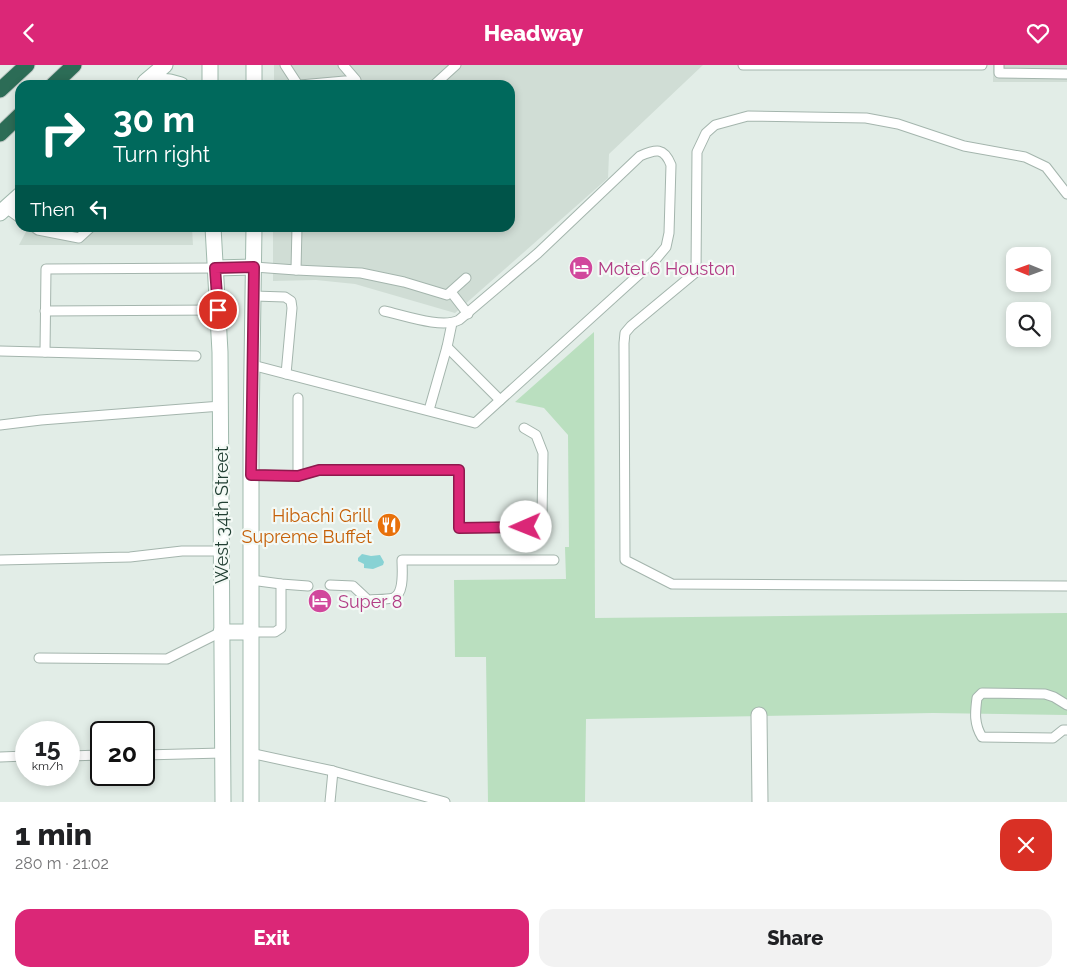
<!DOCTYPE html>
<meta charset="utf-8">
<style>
:root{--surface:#fff;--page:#f2f2f2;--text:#202124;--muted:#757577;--accent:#db2777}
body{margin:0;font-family:Raleway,sans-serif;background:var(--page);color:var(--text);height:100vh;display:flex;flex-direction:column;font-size:19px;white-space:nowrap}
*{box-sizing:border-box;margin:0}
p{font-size:16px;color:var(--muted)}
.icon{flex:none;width:28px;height:28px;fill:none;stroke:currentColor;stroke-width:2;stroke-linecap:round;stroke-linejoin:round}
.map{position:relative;height:737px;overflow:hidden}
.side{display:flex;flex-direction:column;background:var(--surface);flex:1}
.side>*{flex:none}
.top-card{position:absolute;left:15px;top:15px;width:500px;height:152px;border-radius:15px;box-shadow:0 2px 8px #0003;background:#00695c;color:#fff;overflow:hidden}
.needle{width:32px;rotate:271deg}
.buttons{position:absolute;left:1006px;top:182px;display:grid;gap:10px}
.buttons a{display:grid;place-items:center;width:45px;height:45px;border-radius:10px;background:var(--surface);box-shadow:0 2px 8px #0003;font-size:25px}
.speed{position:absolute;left:15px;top:656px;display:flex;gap:10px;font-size:25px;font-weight:700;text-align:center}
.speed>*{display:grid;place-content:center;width:65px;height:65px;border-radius:50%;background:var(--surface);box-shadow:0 2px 8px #0003;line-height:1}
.speed small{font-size:12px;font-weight:400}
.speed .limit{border:2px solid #111;border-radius:8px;background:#fff;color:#111}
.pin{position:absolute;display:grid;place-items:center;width:42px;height:42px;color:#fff;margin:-21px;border:2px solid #fff;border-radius:50%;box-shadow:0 1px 5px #0007}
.me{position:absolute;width:55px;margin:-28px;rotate:269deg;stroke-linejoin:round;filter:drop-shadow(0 0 4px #0008)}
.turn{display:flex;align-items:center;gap:18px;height:105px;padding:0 15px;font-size:22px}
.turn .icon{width:65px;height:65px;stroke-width:2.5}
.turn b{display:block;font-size:35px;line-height:42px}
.then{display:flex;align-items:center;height:48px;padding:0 15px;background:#0003;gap:10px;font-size:19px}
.round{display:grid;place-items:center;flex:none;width:52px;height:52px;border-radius:15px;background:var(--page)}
.summary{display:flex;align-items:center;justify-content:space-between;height:85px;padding:0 15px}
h1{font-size:30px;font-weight:800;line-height:38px}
.primary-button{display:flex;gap:10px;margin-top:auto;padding:10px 15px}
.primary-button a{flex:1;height:58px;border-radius:15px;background:var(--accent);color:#fff;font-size:20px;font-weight:800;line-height:58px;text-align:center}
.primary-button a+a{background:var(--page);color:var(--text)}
header{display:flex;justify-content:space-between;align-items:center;height:65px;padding:0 15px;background:var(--accent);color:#fff;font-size:22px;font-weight:800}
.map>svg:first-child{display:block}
.built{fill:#d0ddd5}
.green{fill:#badfbf}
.water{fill:#88d2d4}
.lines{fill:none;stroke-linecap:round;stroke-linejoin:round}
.service-casing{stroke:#a4b5ad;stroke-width:11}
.minor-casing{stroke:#a4b5ad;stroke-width:17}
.secondary-casing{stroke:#a0b9ad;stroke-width:17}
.motorway-casing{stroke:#c1c9c6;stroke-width:17}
.service{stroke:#fff;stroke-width:9}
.minor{stroke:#fff;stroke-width:15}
.secondary{stroke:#fff;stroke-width:15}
.motorway{stroke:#2c6c56;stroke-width:15}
.route-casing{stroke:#8e194d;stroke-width:12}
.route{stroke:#db2777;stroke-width:9}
.labels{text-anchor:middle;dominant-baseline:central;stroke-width:4.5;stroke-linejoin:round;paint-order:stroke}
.hotel-label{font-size:18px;fill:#b23c85;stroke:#f3f9f5;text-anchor:start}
.street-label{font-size:18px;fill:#213f33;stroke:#f3f9f5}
.food-label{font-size:18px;fill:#c56008;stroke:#f3f9f5;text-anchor:end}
</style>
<header><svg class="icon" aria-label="back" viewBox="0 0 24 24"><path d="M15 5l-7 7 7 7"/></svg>Headway<svg class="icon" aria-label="heart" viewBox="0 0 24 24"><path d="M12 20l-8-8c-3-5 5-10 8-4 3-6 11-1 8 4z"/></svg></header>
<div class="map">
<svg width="1067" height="737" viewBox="0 0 1067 737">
<rect width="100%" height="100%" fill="#e2ede7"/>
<!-- built -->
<g class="built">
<polygon points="274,0 703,0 609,89 608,113 455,248 355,219 316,215 273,216 273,163 510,162 510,20 274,20"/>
<rect x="993" y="0" width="74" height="17"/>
<polygon points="28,163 192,163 193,180 19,180"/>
</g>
<!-- green -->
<polygon class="green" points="594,267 595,553 1067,548 1067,650 933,648 586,654 585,737 488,737 486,592 455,592 454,515 566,514 565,482 569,482 568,370 544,343 515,337"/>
<!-- water -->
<polygon class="water" points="362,489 371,491 380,490 384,497 383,500 373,504 364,503 364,499 358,496 358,493"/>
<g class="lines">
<!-- service casing -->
<g class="service-casing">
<g id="service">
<polyline points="285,0 298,20"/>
<polyline points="743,0 982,0"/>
<polyline points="999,0 999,8 1067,9"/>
<polyline points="300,20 356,15 343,0"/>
<polyline points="434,20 456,0"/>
<polyline points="1067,129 1046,102 1025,92 964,81 898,59 866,53 748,51 715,60 706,68 697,87 696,207 631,261 625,268 624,278 625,495 672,519 1067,521"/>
<polyline points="6,143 20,153"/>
<polyline points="34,162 38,165 79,173 91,162"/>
<polyline points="254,202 296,205 297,162"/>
<polyline points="296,205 361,208 404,217 447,230 466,213"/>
<polyline points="451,227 468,249"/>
<polyline points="253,231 285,232 291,236 292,243 286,309"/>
<polyline points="45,246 218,245"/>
<polyline points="447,282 500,335"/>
<polyline points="0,286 196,291"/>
<polyline points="45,287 46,204 215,203"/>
<path d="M252,300l223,58 181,-164 10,-12 3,-14 2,-68c-7,-18 -15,-16 -31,-9l-102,97 -79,67c-17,9 -56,-5 -75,-9"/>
<polyline points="298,333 298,411"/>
<polyline points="429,345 447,282 452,258"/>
<polyline points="0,360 41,355 221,341"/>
<polyline points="251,410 298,411 319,405 459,405 459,463 526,462 542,455 543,388 536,370 524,363"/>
<polyline points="0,495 130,492 182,486 220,486"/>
<polyline points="251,515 281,519 308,521"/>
<path d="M330,520l23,1 15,14c7,-1 17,0 25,-2 12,-4 9,-28 9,-38h152"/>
<polyline points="251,567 275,567 281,563 281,519"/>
<polyline points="39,593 167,594 221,567"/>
<path d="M1067,640l-13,-8 -9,-3 -63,-1 -5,5c-2,15 -3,26 5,39l71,1 10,-8h4"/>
<polyline points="250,688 333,706 445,737"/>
<polyline points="144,690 222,688"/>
<polyline points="69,691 101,690"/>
<polyline points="0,692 26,691"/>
<polyline points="330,737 333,706"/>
</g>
</g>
<!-- minor casing -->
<g class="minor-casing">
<polyline id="minor" points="759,650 760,737"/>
</g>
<!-- secondary casing -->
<g class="secondary-casing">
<g id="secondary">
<polyline points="210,0 210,20"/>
<polyline points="254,0 254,20"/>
<polyline points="148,15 170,17 181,20"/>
<polyline points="145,17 165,0"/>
<polyline points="0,148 20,130"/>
<polyline points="213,162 220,287 223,737"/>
<polyline points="215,203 254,202"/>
<polyline points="221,567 251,567"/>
<polyline points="251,737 251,368 254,162"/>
</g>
</g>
<!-- motorway casing -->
<g class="motorway-casing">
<g id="motorway">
<polyline points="53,20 74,0"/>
<polyline points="0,25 27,0"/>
<polyline points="0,69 20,50"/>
</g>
</g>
<!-- service -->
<use href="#service" class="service"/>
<!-- minor -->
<use href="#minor" class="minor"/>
<!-- secondary -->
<use href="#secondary" class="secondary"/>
<!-- motorway -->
<use href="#motorway" class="motorway"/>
</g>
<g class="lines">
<!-- route casing -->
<g class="route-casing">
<polyline id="route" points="218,245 215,203 254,202 251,410 298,411 319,405 459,405 459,463 526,462"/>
</g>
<!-- route -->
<use href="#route" class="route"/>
</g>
<!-- icons -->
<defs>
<g id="hotel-disc" transform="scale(1.25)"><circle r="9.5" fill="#d1479c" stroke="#f3f9f5"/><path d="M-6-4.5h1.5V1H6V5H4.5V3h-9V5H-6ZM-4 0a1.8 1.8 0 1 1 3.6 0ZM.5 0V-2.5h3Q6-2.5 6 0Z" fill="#fff"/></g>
<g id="restaurant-disc" transform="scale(1.25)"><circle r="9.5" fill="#e8710a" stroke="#f3f9f5"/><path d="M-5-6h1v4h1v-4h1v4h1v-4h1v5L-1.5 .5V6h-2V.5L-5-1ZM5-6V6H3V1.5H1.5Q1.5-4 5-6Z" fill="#fff"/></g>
</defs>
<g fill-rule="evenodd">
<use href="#hotel-disc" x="581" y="203"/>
<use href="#restaurant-disc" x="389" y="460"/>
<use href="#hotel-disc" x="320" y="536"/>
</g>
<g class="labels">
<!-- hotel labels -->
<g class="hotel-label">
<text x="598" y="203">Motel 6 Houston</text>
<text x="338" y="536">Super 8</text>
</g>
<!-- street labels -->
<g class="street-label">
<text transform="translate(221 450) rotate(-90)">West 34th Street</text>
</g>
<!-- food labels -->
<g class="food-label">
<text x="372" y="450">Hibachi Grill<tspan x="372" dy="21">Supreme Buffet</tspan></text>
</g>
</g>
</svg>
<div class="buttons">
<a><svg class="needle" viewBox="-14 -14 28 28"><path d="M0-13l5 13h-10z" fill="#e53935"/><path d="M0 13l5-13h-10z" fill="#757577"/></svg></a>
<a><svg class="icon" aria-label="search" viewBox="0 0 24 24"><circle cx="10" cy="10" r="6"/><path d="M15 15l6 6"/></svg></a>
</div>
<div class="speed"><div>15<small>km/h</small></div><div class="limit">20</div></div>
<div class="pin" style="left:218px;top:245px;background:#d93025"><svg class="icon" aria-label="arrive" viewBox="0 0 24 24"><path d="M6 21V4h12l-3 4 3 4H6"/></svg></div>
<svg class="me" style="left:526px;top:462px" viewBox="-20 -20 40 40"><circle r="19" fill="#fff"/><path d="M0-13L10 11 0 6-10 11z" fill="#db2777"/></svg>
<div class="top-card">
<div class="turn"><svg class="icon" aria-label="right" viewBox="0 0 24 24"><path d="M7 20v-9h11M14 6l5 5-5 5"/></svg><div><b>30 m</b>Turn right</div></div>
<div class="then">Then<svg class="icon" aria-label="left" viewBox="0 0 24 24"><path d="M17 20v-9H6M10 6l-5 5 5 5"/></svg></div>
</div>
</div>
<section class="side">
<div class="summary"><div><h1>1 min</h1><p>280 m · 21:02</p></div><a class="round" style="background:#d93025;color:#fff"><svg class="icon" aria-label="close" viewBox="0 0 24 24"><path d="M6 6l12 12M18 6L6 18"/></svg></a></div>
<div class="primary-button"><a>Exit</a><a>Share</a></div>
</section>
